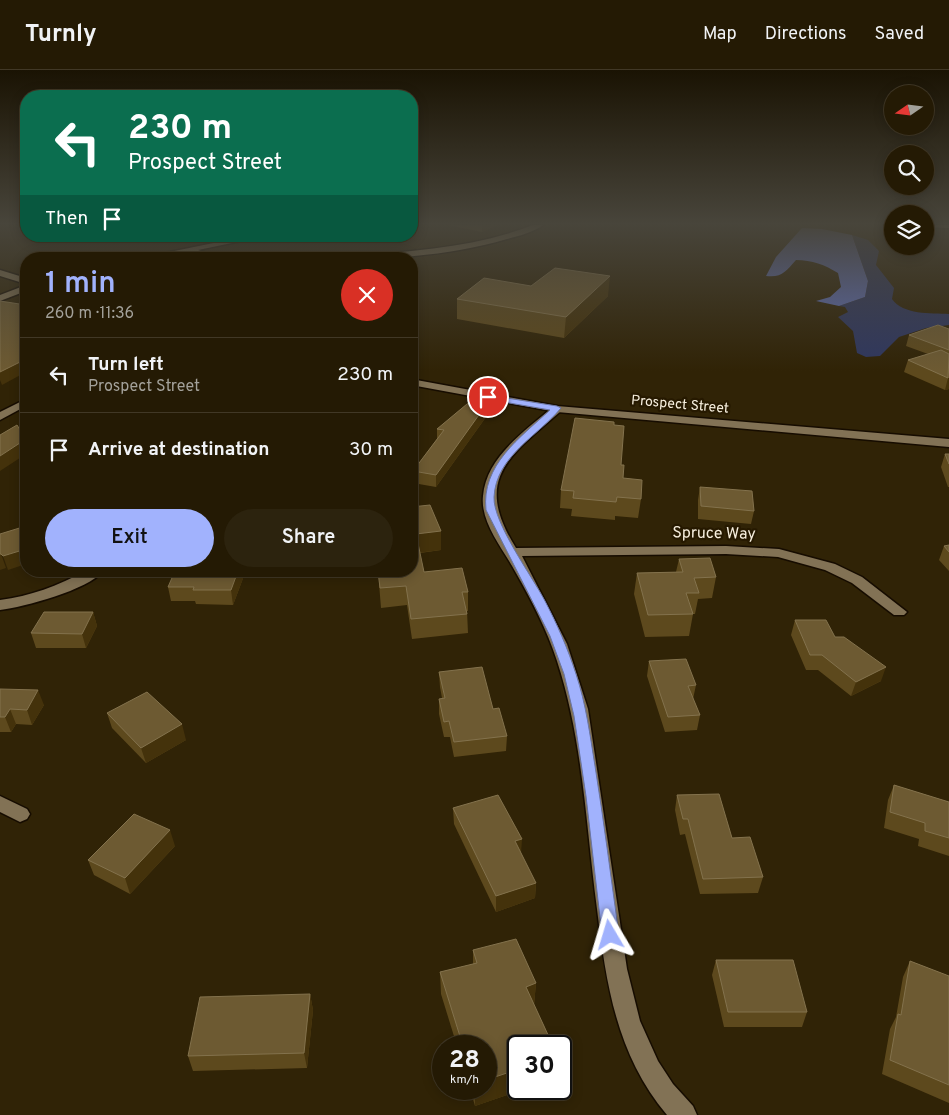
<!DOCTYPE html>
<meta charset="utf-8">
<style>
:root{--surface:#241a04;--page:#2c230e;--text:#f1f3f6;--muted:#a3a19a;--line:#413826;--accent:#a1b2fd}
body{margin:0;font-family:Overpass,sans-serif;background:var(--page);color:var(--text);height:100vh;display:flex;flex-direction:column;font-size:19px;white-space:nowrap}
*{box-sizing:border-box;margin:0}
p{font-size:16px;color:var(--muted)}
.icon{flex:none;width:28px;height:28px;fill:none;stroke:currentColor;stroke-width:2;stroke-linecap:round;stroke-linejoin:round}
.map{position:relative;flex:1;overflow:hidden}
.sheet{position:absolute;left:20px;top:182px;width:398px;height:325px;display:flex;flex-direction:column;background:var(--surface);border-radius:20px;box-shadow:0 2px 12px #0003,0 0 0 1px var(--line)}
.sheet>*{flex:none}
.guide{position:absolute;left:20px;top:20px;width:398px;height:152px;border-radius:20px;box-shadow:0 2px 12px #0003,0 0 0 1px var(--line);background:#0b6e4f;color:#fff;overflow:hidden}
.needle{width:32px;rotate:256deg}
.buttons{position:absolute;left:884px;top:15px;display:grid;gap:10px}
.buttons a{display:grid;place-items:center;width:50px;height:50px;border-radius:50%;background:var(--surface);box-shadow:0 2px 12px #0003,0 0 0 1px var(--line);font-size:25px}
.speed{position:absolute;left:432px;top:965px;display:flex;gap:10px;font-size:25px;font-weight:700;text-align:center}
.speed>*{display:grid;place-content:center;width:65px;height:65px;border-radius:50%;background:var(--surface);box-shadow:0 2px 12px #0003,0 0 0 1px var(--line);line-height:1}
.speed small{font-size:12px;font-weight:400}
.speed .limit{border:2px solid #111;border-radius:8px;background:#fff;color:#111}
.pin{position:absolute;display:grid;place-items:center;width:42px;height:42px;color:#fff;margin:-21px;border:2px solid #fff;border-radius:50%;box-shadow:0 1px 5px #0007}
.me{position:absolute;width:55px;margin:-28px;rotate:353deg;stroke-linejoin:round;filter:drop-shadow(0 0 4px #0008)}
.turn{display:flex;align-items:center;gap:18px;height:105px;padding:0 25px;font-size:22px}
.turn .icon{width:65px;height:65px;stroke-width:2.5}
.turn b{display:block;font-size:35px;line-height:42px}
.then{display:flex;align-items:center;height:48px;padding:0 25px;background:#0003;gap:10px;font-size:19px}
.round{display:grid;place-items:center;flex:none;width:52px;height:52px;border-radius:26px;background:var(--page)}
.summary{display:flex;align-items:center;justify-content:space-between;height:85px;padding:0 25px}
h1{font-size:30px;font-weight:600;line-height:38px;color:var(--accent)}
.action{display:flex;gap:10px;margin-top:auto;padding:10px 25px}
.action a{flex:1;height:58px;border-radius:30px;background:var(--accent);color:#111;font-size:20px;font-weight:600;line-height:58px;text-align:center}
.action a+a{background:var(--page);color:var(--text)}
ul{padding:0;list-style:none}
li{display:flex;align-items:center;gap:15px;height:75px;padding:0 25px;border-top:1px solid var(--line)}
li div{flex:1}
li b{display:block;font-size:19px}
li em{font-style:normal}
header{display:flex;align-items:center;gap:30px;box-sizing:border-box;height:70px;padding:0 25px;background:var(--surface);border-bottom:1px solid var(--line)}
header strong{font-size:24px}
nav{display:flex;gap:28px;margin-inline-start:auto;font-size:18px}
.map>svg:first-child{display:block}
.green{fill:#2f375f}
.water{fill:#5e6db3}
.lines{fill:none;stroke-linecap:round;stroke-linejoin:round}
.street-casing{stroke:#160c00;stroke-width:3}
.secondary-casing{stroke:#160c00;stroke-width:3}
.street{fill:#827255;fill-rule:evenodd}
.secondary{fill:#827255;fill-rule:evenodd}
.wall{fill:#5d491d}
.shaded-wall{fill:#44320b}
.building{fill:#6d5a32;stroke:#83724d}
.route{fill:#a1b2fd;stroke:#6974a4}
.labels{text-anchor:middle;dominant-baseline:central;stroke-width:4.5;stroke-linejoin:round;paint-order:stroke}
.far-street-label{font-size:14px;fill:#f7efde;stroke:#261900}
.street-label{font-size:16px;fill:#f7efde;stroke:#261900}
</style>
<header>
<strong>Turnly</strong>
<nav><a>Map</a><a>Directions</a><a>Saved</a></nav>
</header>
<div class="map">
<svg width="949" height="1045" viewBox="0 0 949 1045">
<rect width="100%" height="100%" fill="#302306"/>
<!-- green -->
<path class="green" d="M852,165l16,5 11,11 -3,14 18,23 -2,11c11,16 39,14 57,15v11l-23,3 -27,9 -19,19 -14,1 -9,-4 -4,-22 -15,-14 10,-5 -3,-5 -6,-1 26,-9 3,-16z"/>
<!-- water -->
<path class="water" d="M802,158l20,1 30,6 16,46 -3,16 -26,9 -23,-5 14,-4 11,-10 -3,-14c-13,-8 -26,-13 -42,-13 -10,11 -14,18 -30,16l10,-19z"/>
<g class="lines">
<!-- street casing -->
<g class="street-casing">
<g id="street">
<path d="M533,155h10c-9,7 -24,11 -36,14 -54,16 -111,20 -167,20l4,-2c64,-6 128,-8 189,-32z"/>
<polygon points="925,155 949,155 949,158 925,157"/>
<polygon points="248,166 266,166 198,180 225,189 211,189 188,182 153,189 135,189"/>
<polygon points="26,215 26,221 0,231 0,225"/>
<polygon points="26,329 26,336 0,350 0,342"/>
<path d="M557,336l6,3 -2,2c-51,45 -89,67 -45,137l210,-2 53,3 56,15 27,13 45,35 -3,3h-10l-42,-32 -27,-13 -47,-13 -52,-3 -204,2 45,88 21,65 39,260 13,52 18,40 15,23 20,22 4,9h-30c-50,-59 -61,-131 -70,-206 -11,-82 -14,-169 -40,-248 -10,-31 -25,-60 -41,-88 -12,-23 -36,-50 -33,-77 3,-39 43,-66 70,-89z"/>
<path d="M85,501h18c-15,19 -79,36 -103,39v-10c30,-4 58,-14 85,-29z"/>
<polygon points="0,726 27,739 30,744 27,749 20,752 0,742"/>
</g>
</g>
<!-- secondary casing -->
<g class="secondary-casing">
<g id="secondary">
<polygon points="0,200 26,208 26,214 0,206"/>
<polygon points="411,309 557,336 949,369 949,377 557,342 411,315"/>
</g>
</g>
<!-- street -->
<use href="#street" class="street"/>
<!-- secondary -->
<use href="#secondary" class="secondary"/>
</g>
<!-- wall -->
<g class="wall">
<polygon points="448,155 497,155 482,162"/>
<polygon points="531,216 608,226 564,268 457,249 457,229"/>
<polygon points="949,259 949,319 945,320 904,302 908,290 928,284 906,276 909,265"/>
<polygon points="496,321 496,333 436,417 413,413 413,401 437,369 437,359"/>
<polygon points="614,355 623,408 641,429 638,448 615,446 615,450 571,446 572,439 560,438 561,420"/>
<polygon points="945,384 949,384 949,417 948,417 941,397"/>
<polygon points="700,417 754,441 751,454 698,449 698,430"/>
<polygon points="411,437 441,480 420,483 424,502 468,522 468,541 467,541 468,563 412,569 407,535 381,538 378,501 411,501"/>
<polygon points="949,475 949,501 939,490 944,476"/>
<polygon points="679,489 716,507 712,528 698,529 695,544 693,544 689,566 645,567 634,524 637,503 676,502"/>
<polygon points="245,503 233,535 196,534 195,531 171,531 168,517"/>
<polygon points="93,542 97,556 86,578 36,578 31,563"/>
<polygon points="795,550 835,567 881,611 851,626 818,600 806,600 791,565"/>
<polygon points="649,591 696,615 693,629 700,645 697,660 665,662 647,606"/>
<polygon points="439,602 493,639 507,666 506,681 454,687 450,667 444,667 439,644 439,629 442,628 440,617"/>
<polygon points="0,619 44,635 32,655 16,654 11,662 0,662"/>
<polygon points="107,643 186,670 146,693 112,658"/>
<polygon points="894,715 949,732 949,786 918,776 919,769 884,758 888,730"/>
<polygon points="677,725 732,768 763,807 758,823 700,824 685,764 680,765 675,740"/>
<polygon points="453,738 521,784 536,813 535,828 496,842 454,754"/>
<polygon points="175,776 130,824 94,805 88,790"/>
<polygon points="473,880 536,913 534,935 549,967 548,976 519,976 519,1019 525,1019 475,1036 470,1019 486,1019 486,976 457,976 441,924 440,902 473,894"/>
<polygon points="716,890 807,942 802,957 724,957 712,905"/>
<polygon points="910,891 949,906 949,1033 882,1004 890,959 896,947 903,907"/>
<polygon points="310,924 313,940 307,998 193,1001 188,986"/>
</g>
<!-- shaded-wall -->
<g class="shaded-wall">
<polygon points="482,155 497,155 482,162"/>
<polygon points="610,206 608,226 564,268 566,247"/>
<polygon points="26,289 26,302 2,315 0,310 0,302"/>
<polygon points="948,308 949,308 949,319 945,320"/>
<polygon points="496,321 496,333 436,417 436,405"/>
<polygon points="26,369 26,384 0,401 0,386"/>
<polygon points="441,461 441,480 417,483 416,464"/>
<polygon points="26,479 26,494 8,500 3,486"/>
<polygon points="0,484 1,484 6,498 0,500"/>
<polygon points="238,501 244,501 245,503 233,535 231,520"/>
<polygon points="93,542 97,556 86,578 82,564"/>
<polygon points="886,597 881,611 851,626 856,612"/>
<polygon points="38,620 44,635 32,655 27,640"/>
<polygon points="10,639 16,654 11,662 5,647"/>
<polygon points="182,654 186,670 146,693 141,678"/>
<polygon points="170,760 175,776 130,824 125,808"/>
<polygon points="522,769 521,784 515,771"/>
<polygon points="536,813 535,828 496,842 496,826"/>
<polygon points="536,913 534,935 526,917"/>
<polygon points="310,924 313,940 307,998 304,983"/>
<polygon points="549,967 548,976 534,976 534,972"/>
<polygon points="519,999 519,1019 525,1019 475,1036 475,1019 486,1019 486,1010"/>
</g>
<!-- building -->
<g class="building">
<polygon points="555,198 610,206 566,247 457,229 484,208 531,216"/>
<polygon points="0,231 26,235 26,289 0,302"/>
<polygon points="938,255 949,259 949,280 909,265"/>
<polygon points="941,280 949,284 948,308 908,290"/>
<polygon points="485,319 496,321 436,405 413,401 444,360 437,359"/>
<polygon points="575,348 614,352 614,355 624,356 621,395 624,395 623,408 642,410 641,429 617,427 616,432 573,428 574,421 561,420"/>
<polygon points="17,355 26,369 0,386 0,365"/>
<polygon points="945,384 949,384 949,394"/>
<polygon points="700,417 752,421 754,441 701,436"/>
<polygon points="430,435 441,461 416,464 424,502 462,498 468,522 462,522 467,544 411,549 406,516 380,518 378,501 411,501 411,437"/>
<polygon points="26,456 26,479 3,486 1,484 0,484 0,464"/>
<polygon points="949,475 949,482 944,476"/>
<polygon points="710,488 716,507 694,508 699,523 686,523 693,544 648,545 637,503 683,502 679,489"/>
<polygon points="175,501 238,501 231,520 193,520 194,517 168,517"/>
<polygon points="44,542 93,542 82,564 31,563"/>
<polygon points="795,550 826,550 835,567 844,567 886,597 856,612 822,585 810,585"/>
<polygon points="686,589 696,615 688,616 700,645 668,647 649,591"/>
<polygon points="482,597 493,639 499,638 507,666 454,672 449,651 444,652 439,629 445,628 439,602"/>
<polygon points="0,619 38,620 27,640 10,639 5,647 0,647"/>
<polygon points="147,622 182,654 141,678 107,643"/>
<polygon points="894,715 949,732 949,768 925,761 925,753 890,742"/>
<polygon points="719,724 732,768 750,767 763,807 703,809 688,749 683,749 677,725"/>
<polygon points="498,725 522,769 515,771 536,813 496,826 453,738"/>
<polygon points="134,744 170,760 125,808 88,790"/>
<polygon points="516,869 536,913 526,917 549,967 534,972 536,976 519,976 519,999 486,1010 486,976 463,976 440,902 477,893 473,880"/>
<polygon points="716,890 793,890 807,942 728,942"/>
<polygon points="910,891 949,906 949,1015 890,990 898,944 901,945"/>
<polygon points="310,924 304,983 188,986 200,927"/>
</g>
<!-- sky -->
<linearGradient id="sky" x2="0" y2="1"><stop stop-color="#1a1303"/><stop offset="0.51" stop-color="#48453b"/><stop offset="1" stop-color="#48453b" stop-opacity="0"/></linearGradient>
<rect width="949" height="301" fill="url(#sky)"/>
<!-- route -->
<path class="route" d="M488,325l69,11 4,2c-23,28 -65,48 -67,89 -1,26 38,79 51,104 12,23 23,48 31,73 10,30 14,61 19,92 9,56 16,112 24,169l-3,5 -6,2 -5,-2 -3,-5 -16,-139 -12,-80 -10,-42 -14,-38 -64,-126c-5,-45 34,-72 64,-100l-64,-11 -2,-2z"/>
<g class="labels">
<!-- far-street labels -->
<g class="far-street-label">
<text transform="translate(680 335) rotate(5)">Prospect Street</text>
</g>
<!-- street labels -->
<g class="street-label">
<text transform="translate(714 464) rotate(1)">Spruce Way</text>
</g>
</g>
</svg>
<div class="buttons">
<a><svg class="needle" viewBox="-14 -14 28 28"><path d="M0-13l5 13h-10z" fill="#e53935"/><path d="M0 13l5-13h-10z" fill="#a3a19a"/></svg></a>
<a><svg class="icon" aria-label="search" viewBox="0 0 24 24"><circle cx="10" cy="10" r="6"/><path d="M15 15l6 6"/></svg></a>
<a><svg class="icon" aria-label="layers" viewBox="0 0 24 24"><path d="M12 4l9 5-9 5-9-5zM3 14l9 5 9-5"/></svg></a>
</div>
<div class="speed"><div>28<small>km/h</small></div><div class="limit">30</div></div>
<div class="pin" style="left:488px;top:327px;background:#d93025"><svg class="icon" aria-label="arrive" viewBox="0 0 24 24"><path d="M6 21V4h12l-3 4 3 4H6"/></svg></div>
<svg class="me" style="left:610px;top:865px" viewBox="-20 -20 40 40"><path d="M0-17L14 15 0 8-14 15z" fill="#a1b2fd" stroke="#fff" stroke-width="4"/></svg>
<div class="guide">
<div class="turn"><svg class="icon" aria-label="left" viewBox="0 0 24 24"><path d="M17 20v-9H6M10 6l-5 5 5 5"/></svg><div><b>230 m</b>Prospect Street</div></div>
<div class="then">Then<svg class="icon" aria-label="arrive" viewBox="0 0 24 24"><path d="M6 21V4h12l-3 4 3 4H6"/></svg></div>
</div>
<section class="sheet">
<div class="summary"><div><h1>1 min</h1><p>260 m · 11:36</p></div><a class="round" style="background:#d93025;color:#fff"><svg class="icon" aria-label="close" viewBox="0 0 24 24"><path d="M6 6l12 12M18 6L6 18"/></svg></a></div>
<ul>
<li><svg class="icon" aria-label="left" viewBox="0 0 24 24"><path d="M17 20v-9H6M10 6l-5 5 5 5"/></svg><div><b>Turn left</b><p>Prospect Street</p></div><em>230 m</em></li>
<li><svg class="icon" aria-label="arrive" viewBox="0 0 24 24"><path d="M6 21V4h12l-3 4 3 4H6"/></svg><div><b>Arrive at destination</b></div><em>30 m</em></li>
</ul>
<div class="action"><a>Exit</a><a>Share</a></div>
</section>
</div>
